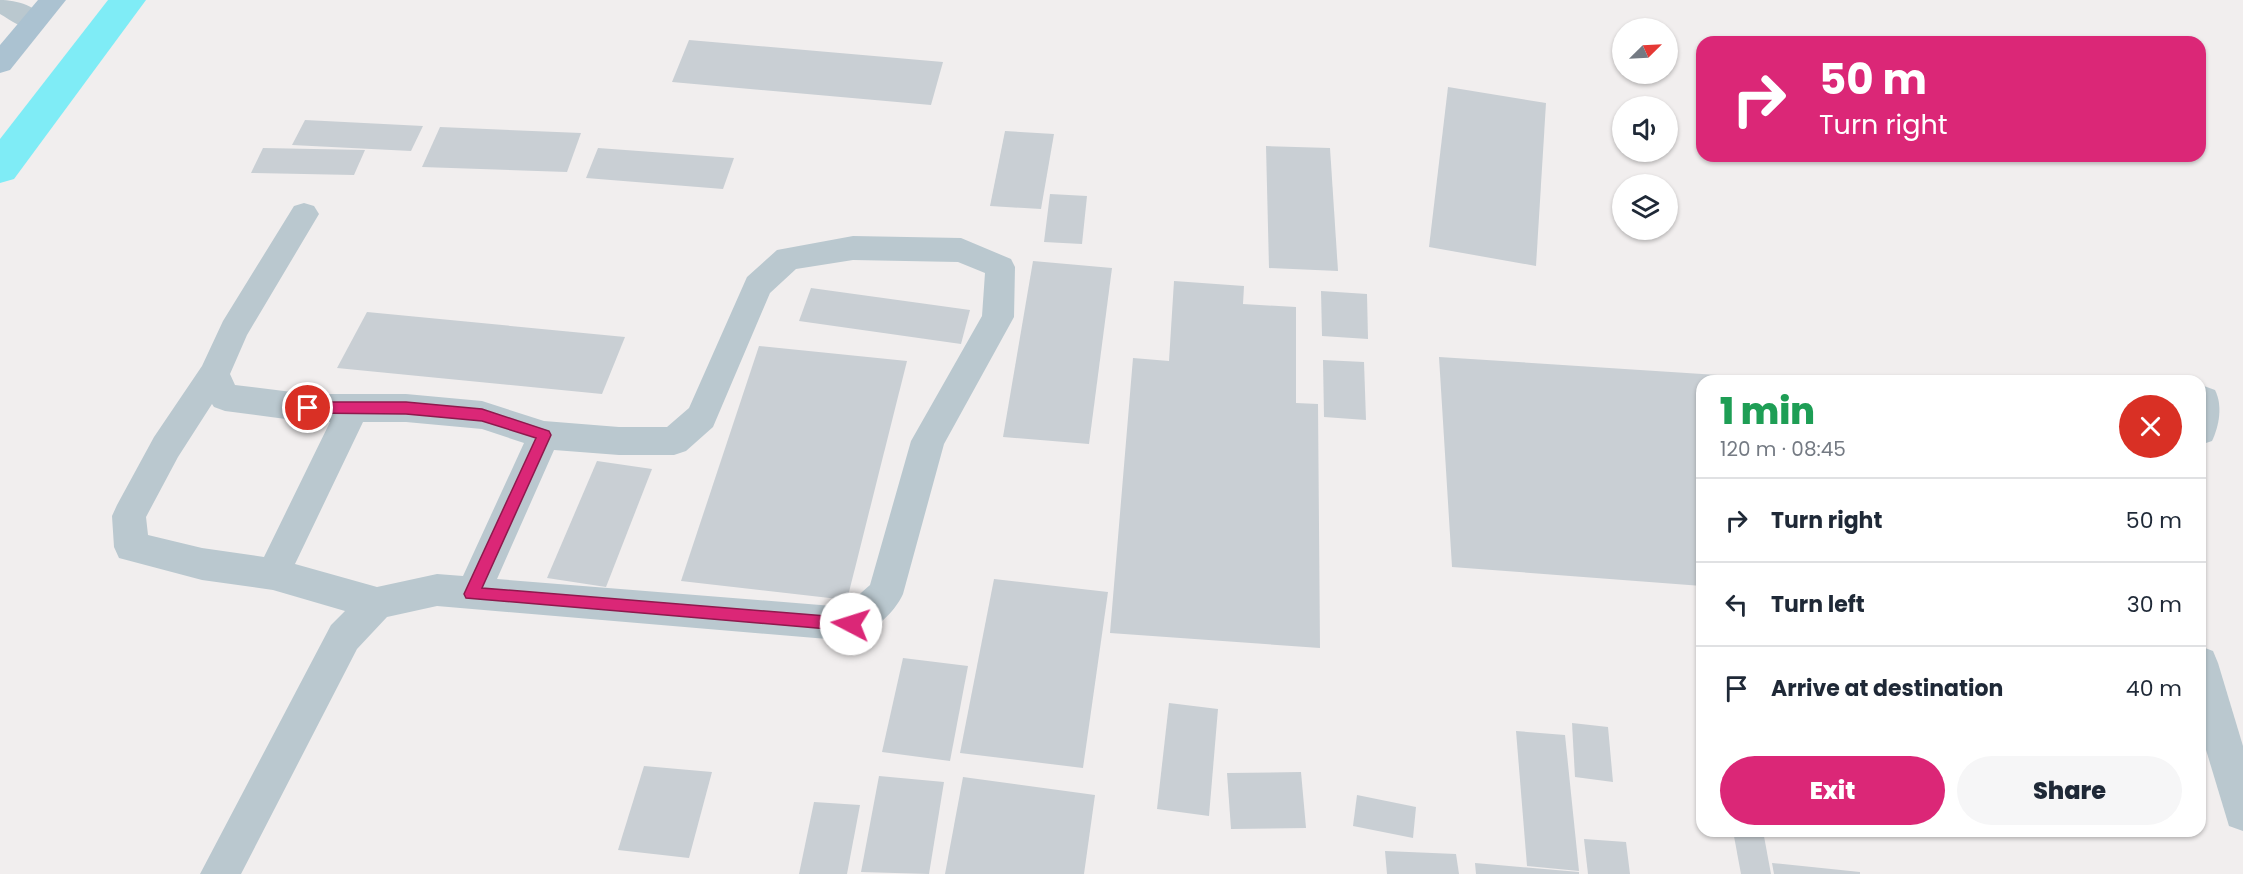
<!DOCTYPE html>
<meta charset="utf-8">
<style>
:root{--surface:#fff;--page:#f6f6f7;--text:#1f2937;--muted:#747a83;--line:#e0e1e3;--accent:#db2777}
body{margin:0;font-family:Poppins,sans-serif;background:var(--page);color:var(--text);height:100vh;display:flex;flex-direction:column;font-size:22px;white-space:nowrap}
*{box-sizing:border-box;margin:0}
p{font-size:20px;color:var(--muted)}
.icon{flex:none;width:33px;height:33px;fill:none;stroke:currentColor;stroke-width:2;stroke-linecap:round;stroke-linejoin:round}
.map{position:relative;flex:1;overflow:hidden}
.details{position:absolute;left:1696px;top:375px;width:510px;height:462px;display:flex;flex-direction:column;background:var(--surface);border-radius:18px;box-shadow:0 2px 4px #0004}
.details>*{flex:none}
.hud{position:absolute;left:1696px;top:36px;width:510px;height:126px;border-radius:18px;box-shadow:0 2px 4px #0004;background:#db2777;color:#fff;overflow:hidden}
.needle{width:39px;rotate:66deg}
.controls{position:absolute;left:1612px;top:18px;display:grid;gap:12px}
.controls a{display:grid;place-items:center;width:66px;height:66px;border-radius:50%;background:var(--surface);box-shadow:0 2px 4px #0004;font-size:30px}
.pin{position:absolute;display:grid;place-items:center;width:51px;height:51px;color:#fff;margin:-26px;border:3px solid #fff;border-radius:50%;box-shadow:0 2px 6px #0007}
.me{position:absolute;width:66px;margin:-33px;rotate:275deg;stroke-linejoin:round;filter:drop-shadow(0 0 4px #0008)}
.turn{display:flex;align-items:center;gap:21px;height:126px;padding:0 24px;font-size:27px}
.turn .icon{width:78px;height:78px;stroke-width:2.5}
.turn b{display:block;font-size:42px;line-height:51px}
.round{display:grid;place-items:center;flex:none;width:63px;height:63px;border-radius:32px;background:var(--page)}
.head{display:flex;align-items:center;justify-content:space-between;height:102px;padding:0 24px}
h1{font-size:36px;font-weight:800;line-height:45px;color:#1e9e55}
.primary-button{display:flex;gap:12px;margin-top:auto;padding:12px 24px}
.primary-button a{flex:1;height:69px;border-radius:36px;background:var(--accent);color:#fff;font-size:24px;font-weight:800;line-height:69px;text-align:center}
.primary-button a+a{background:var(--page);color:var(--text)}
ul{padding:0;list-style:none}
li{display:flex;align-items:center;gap:18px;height:84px;padding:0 24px;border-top:2px solid var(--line)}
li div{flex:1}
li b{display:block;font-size:22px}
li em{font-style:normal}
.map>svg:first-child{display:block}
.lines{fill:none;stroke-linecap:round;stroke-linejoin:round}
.canal{fill:#7fecf6;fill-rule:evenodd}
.building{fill:#c9cfd4}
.minor{fill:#bac8cf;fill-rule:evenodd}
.major{fill:#abc2d1;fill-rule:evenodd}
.route{fill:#db2777;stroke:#8e194d;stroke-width:1.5}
</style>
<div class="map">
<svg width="2243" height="874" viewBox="0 0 2243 874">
<rect width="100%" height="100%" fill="#f1eeee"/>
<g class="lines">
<!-- canal -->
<polygon class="canal" points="108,0 146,0 14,179 0,183 0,139"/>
</g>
<!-- building -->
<g class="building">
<polygon points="689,40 943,62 931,105 672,82"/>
<polygon points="1448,87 1546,103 1536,266 1429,247"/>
<polygon points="305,120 423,126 411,151 292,145"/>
<polygon points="440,127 581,133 567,172 422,167"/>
<polygon points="1005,131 1054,134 1041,209 990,206"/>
<polygon points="1266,146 1330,148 1338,271 1269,268"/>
<polygon points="263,148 365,150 354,175 251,173"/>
<polygon points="598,148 734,158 723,189 586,178"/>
<polygon points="1050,194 1087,196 1082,244 1044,242"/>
<polygon points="1033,261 1112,268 1089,444 1003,437"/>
<polygon points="1174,281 1244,286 1243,304 1296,307 1296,403 1318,404 1320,648 1110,633 1133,358 1169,361"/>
<polygon points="811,288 970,310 961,344 799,321"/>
<polygon points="1321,291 1367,294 1368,339 1322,336"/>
<polygon points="367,312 625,337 602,394 337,368"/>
<polygon points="759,346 907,361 847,600 681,581"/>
<polygon points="1439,357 1733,376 1734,381 1702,381 1702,586 1452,567"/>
<polygon points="1323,360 1364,362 1366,420 1324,417"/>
<polygon points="597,461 652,469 606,587 547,578"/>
<polygon points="994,579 1108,592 1083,768 960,753"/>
<polygon points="903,658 968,666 950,761 882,752"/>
<polygon points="1169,703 1218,709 1209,816 1157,809"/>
<polygon points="1572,723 1608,727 1613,782 1575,777"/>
<polygon points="1516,731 1565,735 1579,871 1527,866"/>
<polygon points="644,766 712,772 689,858 618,850"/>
<polygon points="1301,772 1306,828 1231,829 1227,773"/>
<polygon points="879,776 944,782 929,874 861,872"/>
<polygon points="963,777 1095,795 1084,874 945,874"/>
<polygon points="1357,795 1416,807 1413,838 1353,826"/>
<polygon points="814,802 860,805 847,874 799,874"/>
<polygon points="1733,831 1763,831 1771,874 1741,874"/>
<polygon points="1584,839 1626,842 1630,874 1588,874"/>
<polygon points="1385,851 1456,854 1459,874 1387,874"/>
<polygon points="1475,863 1579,872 1579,874 1476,874"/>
<polygon points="1772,863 1860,872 1860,874 1774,874"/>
</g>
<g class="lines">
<!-- minor -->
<g class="minor">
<path d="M0,0c17,0 38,6 47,22l-4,6c-17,5 -29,-6 -43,-14z"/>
<path d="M304,203l10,3 5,8 -72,121 -17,39 5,11 73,9h98l76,7 62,20 75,6h48l22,-19 58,-131 30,-27 76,-14 108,2 50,21 4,8 -1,50 -70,127 -41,150c-9,20 -32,39 -52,47l-414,-35 -50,11 -30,32 -116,225h-41l131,-249 14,-14 -72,-21 -71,-10 -83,-22 -5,-11 -2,-31 5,-11 37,-68 48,-71 21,-45 71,-115zM853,260l105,2 27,11 -3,43 -71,125 -41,144 -25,22 -348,-28 57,-129 65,5h55l12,-4 27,-24 57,-134 26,-24zM212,404l2,3 11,4 83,11h22l-66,135 -62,-9 -54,-13 -2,-18 32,-60zM363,422h43l76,7 42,14 -61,133 -26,-2 -60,13 -82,-23z"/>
<path d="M2204,386l11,4c8,16 4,36 -3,51l-12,4v-57z"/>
<polygon points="2200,646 2213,651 2218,663 2243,746 2243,831 2229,826 2200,730"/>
</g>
<!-- major -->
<polygon class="major" points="38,0 66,0 10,70 0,73 0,45"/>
</g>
<!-- route -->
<polygon class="route" points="308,402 406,402 482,409 549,431 551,435 482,588 851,618 856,620 859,624 856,629 851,631 466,598 464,594 536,438 482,421 406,414 308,413 301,408"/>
</svg>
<div class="controls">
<a><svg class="needle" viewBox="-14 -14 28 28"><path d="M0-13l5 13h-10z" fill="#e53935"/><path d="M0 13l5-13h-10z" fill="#747a83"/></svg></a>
<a><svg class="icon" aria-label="sound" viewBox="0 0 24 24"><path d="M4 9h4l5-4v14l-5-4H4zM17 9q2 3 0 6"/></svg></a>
<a><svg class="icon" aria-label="layers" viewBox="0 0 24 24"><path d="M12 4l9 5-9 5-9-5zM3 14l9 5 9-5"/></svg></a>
</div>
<div class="pin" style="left:308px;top:408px;background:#d93025"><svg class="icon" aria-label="arrive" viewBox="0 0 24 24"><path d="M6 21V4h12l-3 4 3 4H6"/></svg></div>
<svg class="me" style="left:851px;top:624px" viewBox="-20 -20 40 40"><circle r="19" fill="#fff"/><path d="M0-13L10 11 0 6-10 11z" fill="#db2777"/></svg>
<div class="hud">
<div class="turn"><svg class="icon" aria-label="right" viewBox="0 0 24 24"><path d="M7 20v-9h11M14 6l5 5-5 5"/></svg><div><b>50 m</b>Turn right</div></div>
</div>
<section class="details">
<div class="head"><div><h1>1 min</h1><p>120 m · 08:45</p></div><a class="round" style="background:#d93025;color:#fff"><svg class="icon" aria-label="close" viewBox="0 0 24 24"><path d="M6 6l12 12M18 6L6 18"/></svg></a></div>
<ul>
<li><svg class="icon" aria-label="right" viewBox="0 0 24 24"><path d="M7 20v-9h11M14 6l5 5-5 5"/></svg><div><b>Turn right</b></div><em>50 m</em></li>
<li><svg class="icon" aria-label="left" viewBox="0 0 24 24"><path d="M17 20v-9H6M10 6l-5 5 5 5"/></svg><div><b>Turn left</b></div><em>30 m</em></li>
<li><svg class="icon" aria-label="arrive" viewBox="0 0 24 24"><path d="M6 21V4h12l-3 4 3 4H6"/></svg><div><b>Arrive at destination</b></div><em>40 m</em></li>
</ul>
<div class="primary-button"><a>Exit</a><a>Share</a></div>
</section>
</div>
